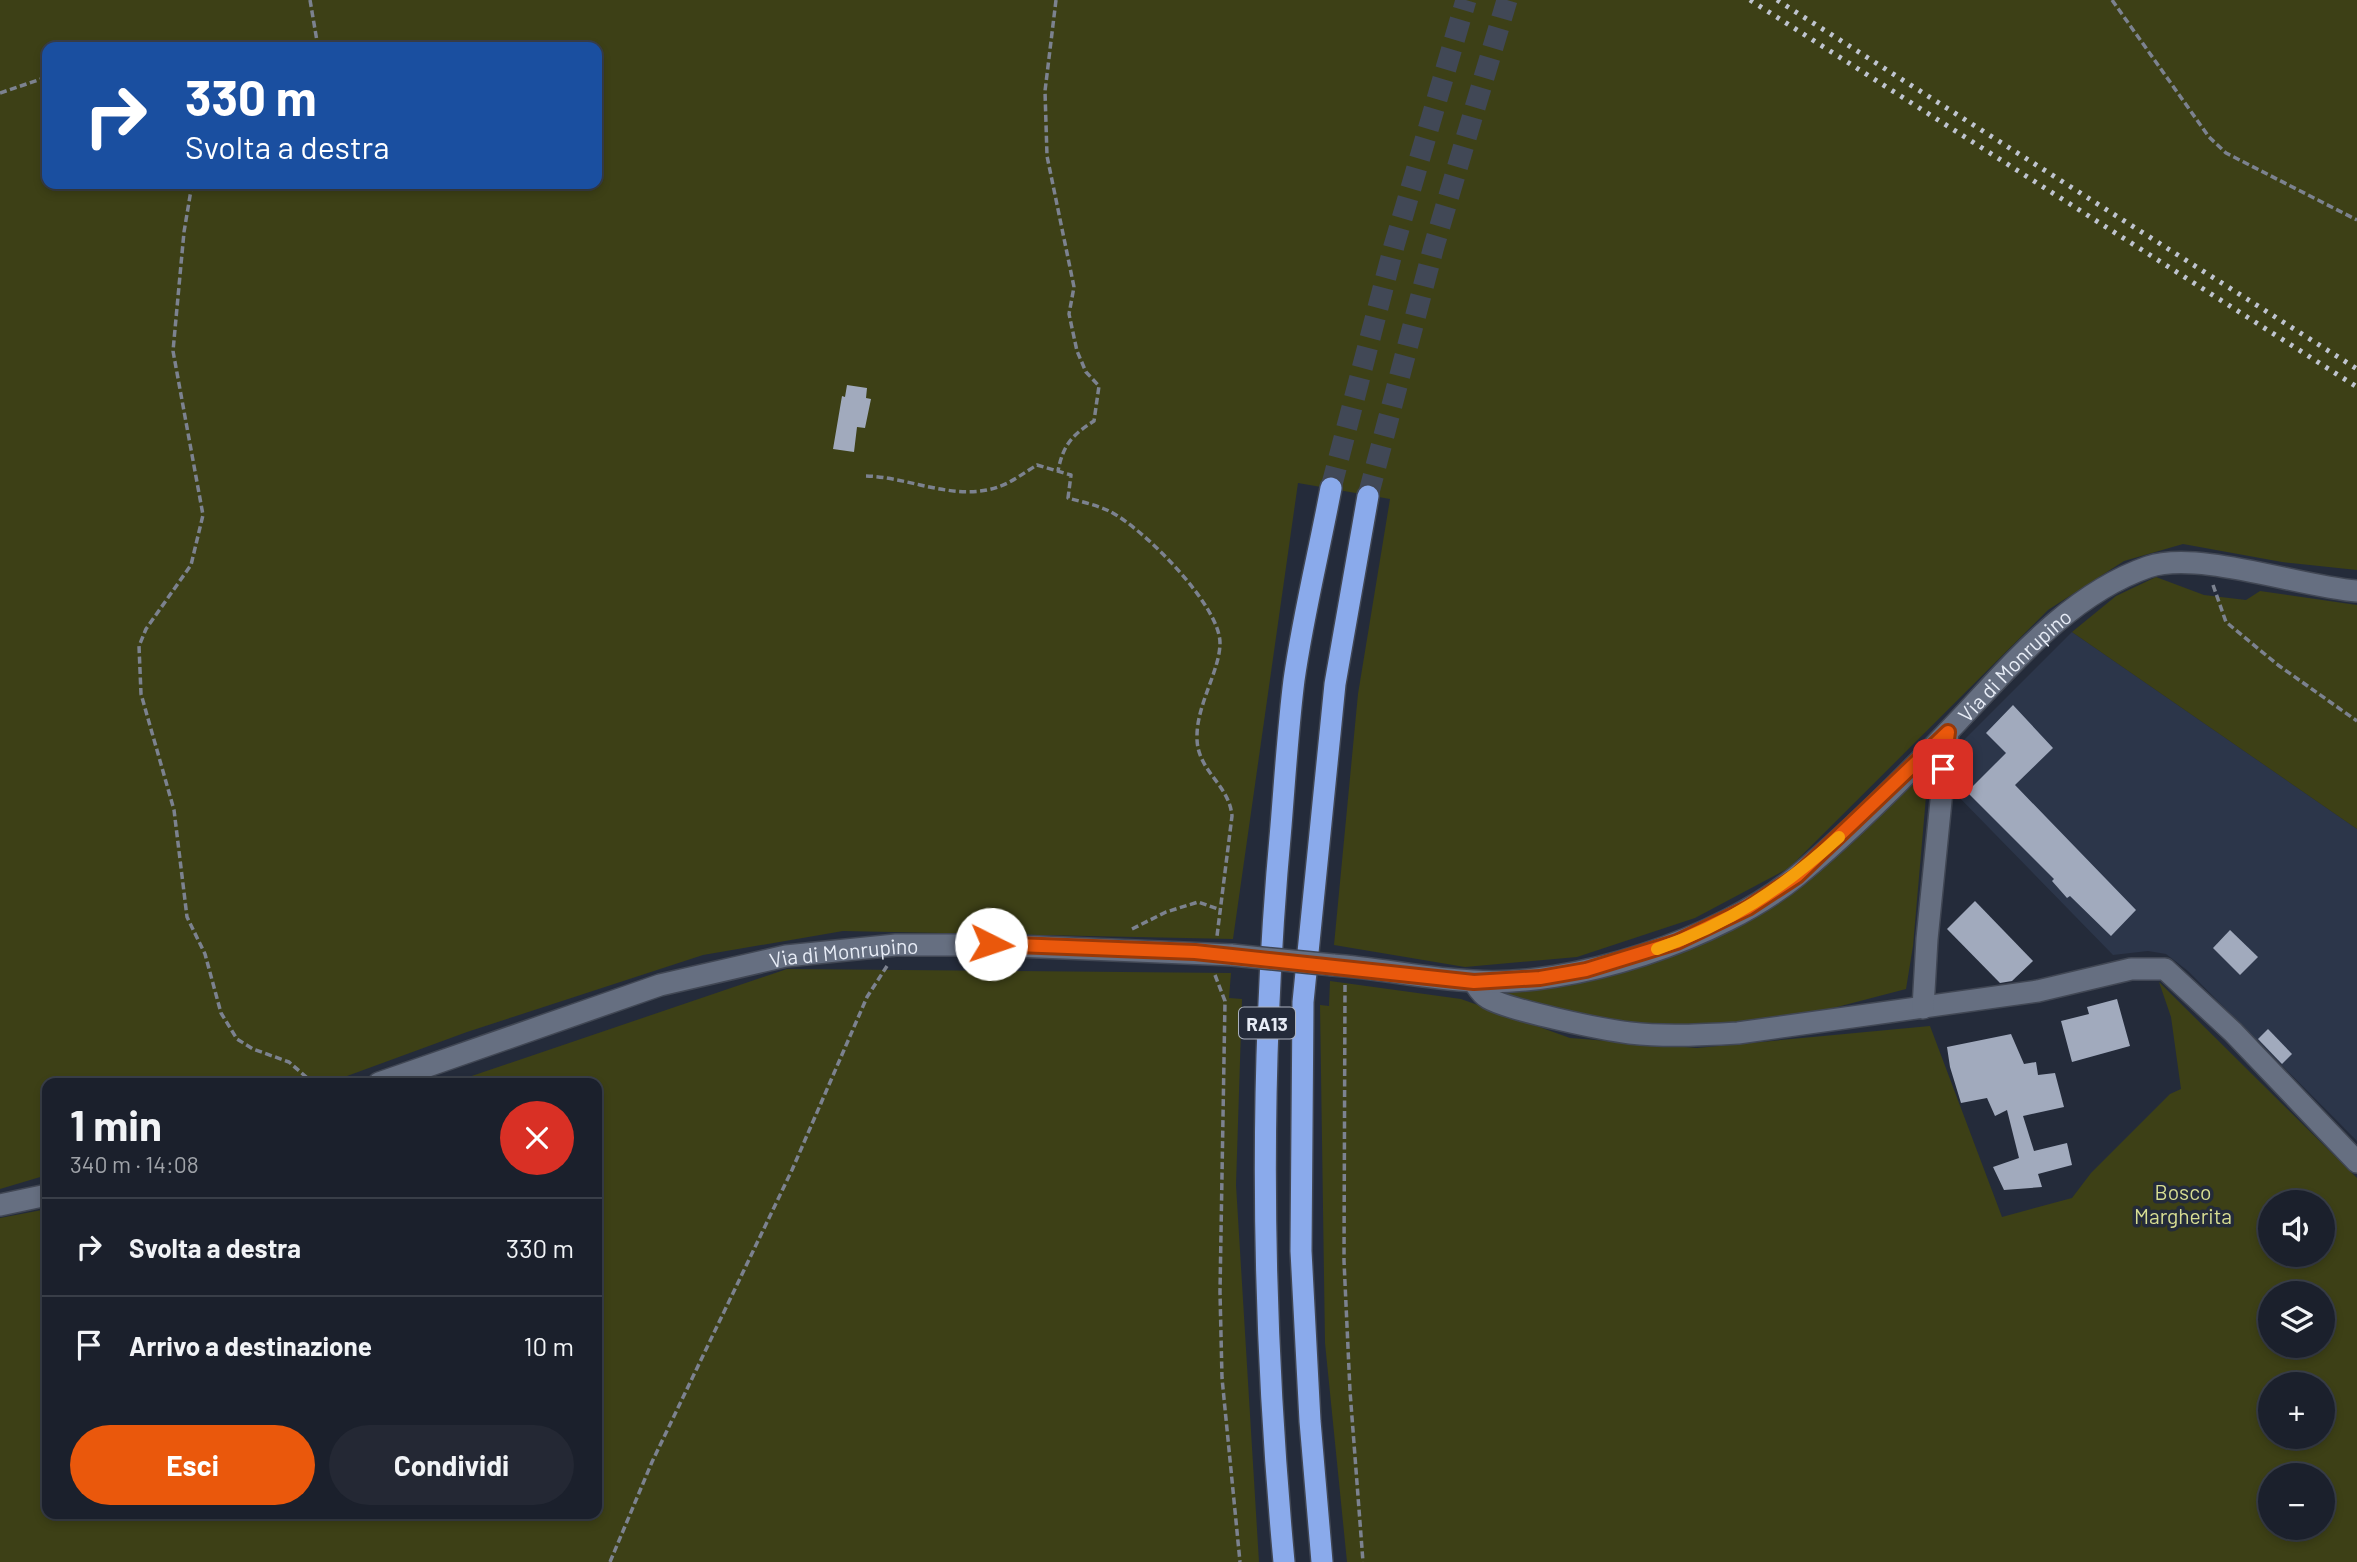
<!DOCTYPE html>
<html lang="it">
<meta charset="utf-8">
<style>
:root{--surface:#1b202c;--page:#242834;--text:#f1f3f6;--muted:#a0a3a9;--line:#393e48;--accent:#ea580c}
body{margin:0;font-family:Barlow,sans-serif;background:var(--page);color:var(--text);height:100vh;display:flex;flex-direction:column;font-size:26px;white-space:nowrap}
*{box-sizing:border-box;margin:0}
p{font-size:23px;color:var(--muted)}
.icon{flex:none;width:38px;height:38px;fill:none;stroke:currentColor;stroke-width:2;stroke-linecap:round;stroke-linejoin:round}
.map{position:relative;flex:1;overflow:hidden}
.details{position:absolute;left:42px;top:1078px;width:560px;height:441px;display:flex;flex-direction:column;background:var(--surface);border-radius:14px;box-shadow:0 4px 10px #0003,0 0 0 2px var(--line)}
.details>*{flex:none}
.guide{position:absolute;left:42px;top:42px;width:560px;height:147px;border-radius:14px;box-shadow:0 4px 10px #0003,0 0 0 2px var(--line);background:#1a4fa0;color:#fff;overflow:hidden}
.tools{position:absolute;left:2258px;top:1190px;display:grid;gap:14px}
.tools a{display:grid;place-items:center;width:77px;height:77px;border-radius:50%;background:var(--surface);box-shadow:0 4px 10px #0003,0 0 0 2px var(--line);font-size:35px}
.pin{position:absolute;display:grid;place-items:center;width:60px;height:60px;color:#fff;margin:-30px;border-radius:14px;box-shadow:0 4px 10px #0006}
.me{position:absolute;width:77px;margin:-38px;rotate:94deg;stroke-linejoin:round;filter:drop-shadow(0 0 5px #0008)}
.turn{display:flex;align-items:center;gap:24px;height:147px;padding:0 28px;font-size:32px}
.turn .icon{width:91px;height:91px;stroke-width:2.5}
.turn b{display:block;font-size:49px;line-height:60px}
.round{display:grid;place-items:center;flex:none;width:74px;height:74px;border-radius:37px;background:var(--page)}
.head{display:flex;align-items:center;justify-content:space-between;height:119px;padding:0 28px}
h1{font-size:42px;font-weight:700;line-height:52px}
.primary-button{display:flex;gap:14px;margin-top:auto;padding:14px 28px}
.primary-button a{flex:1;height:80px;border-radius:42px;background:var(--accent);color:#fff;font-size:28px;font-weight:700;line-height:80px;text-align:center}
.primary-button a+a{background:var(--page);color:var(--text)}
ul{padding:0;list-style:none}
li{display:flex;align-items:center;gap:21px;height:98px;padding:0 28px;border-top:2px solid var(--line)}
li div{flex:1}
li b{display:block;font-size:26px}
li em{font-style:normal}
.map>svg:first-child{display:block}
.built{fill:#2c364a}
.green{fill:#3d4016;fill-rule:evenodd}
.building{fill:#a1aabd}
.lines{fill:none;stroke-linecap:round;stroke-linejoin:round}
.highway-tunnel{stroke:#414856;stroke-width:21;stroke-dasharray:21 10;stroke-linecap:butt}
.street-casing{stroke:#414754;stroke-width:24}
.secondary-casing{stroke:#414754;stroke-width:24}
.highway-casing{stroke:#414754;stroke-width:24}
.path{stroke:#7c828f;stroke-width:3.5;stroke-dasharray:7 3.5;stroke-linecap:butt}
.street{stroke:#666f81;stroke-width:21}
.secondary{stroke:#666f81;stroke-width:21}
.highway{stroke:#8aaaeb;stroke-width:21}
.rail{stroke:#bfc4cf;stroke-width:5;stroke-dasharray:3.5 7;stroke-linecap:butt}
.secondary-bridge-casing{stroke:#414754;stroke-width:24;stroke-linecap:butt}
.secondary-bridge{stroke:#666f81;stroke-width:21}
.route-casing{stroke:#983908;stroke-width:18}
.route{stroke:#ea580c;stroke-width:12}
.slow{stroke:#f59e0b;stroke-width:12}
.labels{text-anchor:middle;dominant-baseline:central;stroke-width:7;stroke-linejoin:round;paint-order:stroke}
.shield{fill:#242b3a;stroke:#acb2be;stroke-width:2}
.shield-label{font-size:19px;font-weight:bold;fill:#e7ecf6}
.street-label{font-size:21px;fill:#e7ecf6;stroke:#242b3a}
.park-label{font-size:21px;fill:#d8de93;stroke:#242b3a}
</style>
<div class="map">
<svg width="2357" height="1562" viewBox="0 0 2357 1562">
<rect width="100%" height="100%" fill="#242b3a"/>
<!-- built -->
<polygon class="built" points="2072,632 2357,829 2357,1141 2188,971 2166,954 2148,951 2113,955 1952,790 1956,748"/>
<!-- green -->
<g class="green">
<path d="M0,0h2357v570l-75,-8 -99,-18 -59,17 -76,49 -259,258 -94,50 -118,39 -112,10 -131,-22 24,-251 32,-195 -92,-16 -65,456 -390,-8 -140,24 -236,77 -139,51h-281v92l-47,14zM47,47h550v137h-550z"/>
<polygon points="2156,577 2204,595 2246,600 2260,591 2357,605 2357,829 2072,632 2116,596"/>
<polygon points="1929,762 1913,946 1906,989 1795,1018 1739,1027 1632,1030 1499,992 1549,987 1753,915"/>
<polygon points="787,969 1231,973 1229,998 1242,999 1236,1185 1259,1562 0,1562 0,1218 47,1209 47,1514 597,1514 597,1083 451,1083"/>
<path d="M1330,981l131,18 109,39 127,10 233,-22 72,191 70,-19 19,-25 79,-79 11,-5 -10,-72 -12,-35 198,196v384h-1010l-22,-219 -5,-338 9,1zM2270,1202h52v53h-52zM2270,1293h52v53h-52zM2270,1384h52v53h-52zM2270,1475h52v53h-52z"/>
</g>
<!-- building -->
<g class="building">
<polygon points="847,385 867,388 866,398 871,399 865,428 857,427 854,452 833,449 842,396 845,397"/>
<polygon points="2013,705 2053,748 2015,785 2136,910 2111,936 2070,896 2067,898 2052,881 2054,879 1967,792 2006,753 1986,733"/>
<polygon points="1975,901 2033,961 2012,981 2000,983 1947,929"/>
<polygon points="2230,930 2258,957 2240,975 2213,948"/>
<polygon points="2117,999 2130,1046 2072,1062 2061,1021 2089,1014 2087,1007"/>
<polygon points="2268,1029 2292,1054 2282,1064 2258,1039"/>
<polygon points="2011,1034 2024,1064 2036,1062 2038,1075 2055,1073 2064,1107 2023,1116 2034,1151 2067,1143 2072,1165 2038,1174 2042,1187 2004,1190 1993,1167 2019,1158 2007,1110 1995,1116 1987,1098 1961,1103 1950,1067 1947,1047"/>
</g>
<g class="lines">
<!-- highway-tunnel -->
<g class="highway-tunnel">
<polyline points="1331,488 1394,246 1466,0"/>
<polyline points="1368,496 1434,246 1507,0"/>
</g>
<!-- street casing -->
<g class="street-casing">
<g id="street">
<path d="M1474,982c4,6 7,12 14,16 20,12 116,32 142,35 35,4 72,2 108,0l300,-42 93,-22h34l68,63 124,130"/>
<polyline points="1923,1008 1927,939 1948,732"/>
</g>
</g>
<!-- secondary casing -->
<g class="secondary-casing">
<g id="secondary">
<path id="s1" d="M1333,965c46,3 93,14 140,16 99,7 247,-42 324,-105 57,-47 110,-101 161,-155 55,-58 112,-127 190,-154 51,-17 153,20 209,24"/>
<path id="s2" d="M379,1083l281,-98 126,-29 110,-11h95l241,10"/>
<polyline points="0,1205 47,1195"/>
</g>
</g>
<!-- highway casing -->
<g class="highway-casing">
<g id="highway">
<path d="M1284,1562c-23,-247 -26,-489 -3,-736 4,-49 7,-98 13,-146 9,-64 25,-128 37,-192"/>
<polyline points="1322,1562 1310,1421 1301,1251 1303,1002 1335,684 1368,496"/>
</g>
</g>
<!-- path -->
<g class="path">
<polyline points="310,0 318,47"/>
<path d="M1056,0l-11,91 2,65 27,131 -5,27 8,37 9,21 13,14 -5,35c-22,14 -31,24 -36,50"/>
<polyline points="2112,0 2209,137 2226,153 2357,220"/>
<polyline points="0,93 47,77"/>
<polyline points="192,184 184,232 173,351 203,515 191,565 146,629 139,646 141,694 174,810 187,917 205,954 221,1013 237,1039 253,1049 289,1062 313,1083"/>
<path d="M866,476c43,1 89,26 132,11 13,-4 27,-15 39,-22l34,10 -3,23c14,4 29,7 41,13 33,16 111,94 111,132 0,27 -23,61 -23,93 -1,35 32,47 35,80l-15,120"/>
<polyline points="2213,585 2226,622 2278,665 2357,721"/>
<polyline points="1132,929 1166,912 1198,902 1221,910"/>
<polyline points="1215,975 1225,1001 1220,1292 1222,1378 1240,1562"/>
<polyline points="1345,985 1344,1261 1350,1391 1363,1562"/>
<polyline points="610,1562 652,1462 792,1170 867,997 887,966"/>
</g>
<!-- street -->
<use href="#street" class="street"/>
<!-- secondary -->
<use href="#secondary" class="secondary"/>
<!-- highway -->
<use href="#highway" class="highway"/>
<!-- rail -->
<g class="rail">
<polyline points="1750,0 2357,387"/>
<polyline points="1777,0 2357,369"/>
</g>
<!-- secondary-bridge casing -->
<g class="secondary-bridge-casing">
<polyline id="secondary-bridge" points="1232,955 1333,965"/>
</g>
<!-- secondary-bridge -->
<use href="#secondary-bridge" class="secondary-bridge"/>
</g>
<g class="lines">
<!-- route casing -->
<g class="route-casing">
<polyline id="route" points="991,944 1195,952 1474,982 1540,978 1586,970 1677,942 1748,908 1797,876 1948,732 1943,769"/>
</g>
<!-- route -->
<use href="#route" class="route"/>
<!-- slow -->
<path class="slow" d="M1657,949c72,-25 126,-61 182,-112"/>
</g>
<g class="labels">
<!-- shield labels -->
<rect class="shield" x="1239" y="1007.5" width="56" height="31" rx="5"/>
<g class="shield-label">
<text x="1267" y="1023">RA13</text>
</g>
<!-- street labels -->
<g class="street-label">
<text stroke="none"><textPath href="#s1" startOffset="791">Via di Monrupino</textPath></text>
<text stroke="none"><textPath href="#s2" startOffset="485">Via di Monrupino</textPath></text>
</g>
<!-- park labels -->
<g class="park-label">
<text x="2183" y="1191">Bosco<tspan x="2183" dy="24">Margherita</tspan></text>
</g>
</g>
</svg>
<div class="tools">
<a><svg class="icon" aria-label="sound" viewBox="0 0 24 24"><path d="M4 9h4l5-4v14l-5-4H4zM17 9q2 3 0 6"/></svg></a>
<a><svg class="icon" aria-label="layers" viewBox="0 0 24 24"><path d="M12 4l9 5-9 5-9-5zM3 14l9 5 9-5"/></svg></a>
<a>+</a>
<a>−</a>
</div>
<div class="pin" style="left:1943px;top:769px;background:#d93025"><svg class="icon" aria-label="arrive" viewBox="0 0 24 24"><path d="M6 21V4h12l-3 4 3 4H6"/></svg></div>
<svg class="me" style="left:991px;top:944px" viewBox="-20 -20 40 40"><circle r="19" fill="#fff"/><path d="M0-13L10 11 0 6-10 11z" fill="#ea580c"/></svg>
<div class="guide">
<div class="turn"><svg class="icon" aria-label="right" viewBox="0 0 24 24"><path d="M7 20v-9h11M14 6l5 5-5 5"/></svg><div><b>330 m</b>Svolta a destra</div></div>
</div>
<section class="details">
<div class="head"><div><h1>1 min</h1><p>340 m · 14:08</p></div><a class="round" style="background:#d93025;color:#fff"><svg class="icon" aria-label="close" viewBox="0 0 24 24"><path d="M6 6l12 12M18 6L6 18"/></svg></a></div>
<ul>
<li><svg class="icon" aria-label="right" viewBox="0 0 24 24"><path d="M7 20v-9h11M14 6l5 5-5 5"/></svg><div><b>Svolta a destra</b></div><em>330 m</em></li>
<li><svg class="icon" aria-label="arrive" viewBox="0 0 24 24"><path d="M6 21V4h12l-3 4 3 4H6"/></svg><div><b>Arrivo a destinazione</b></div><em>10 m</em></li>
</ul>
<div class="primary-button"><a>Esci</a><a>Condividi</a></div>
</section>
</div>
